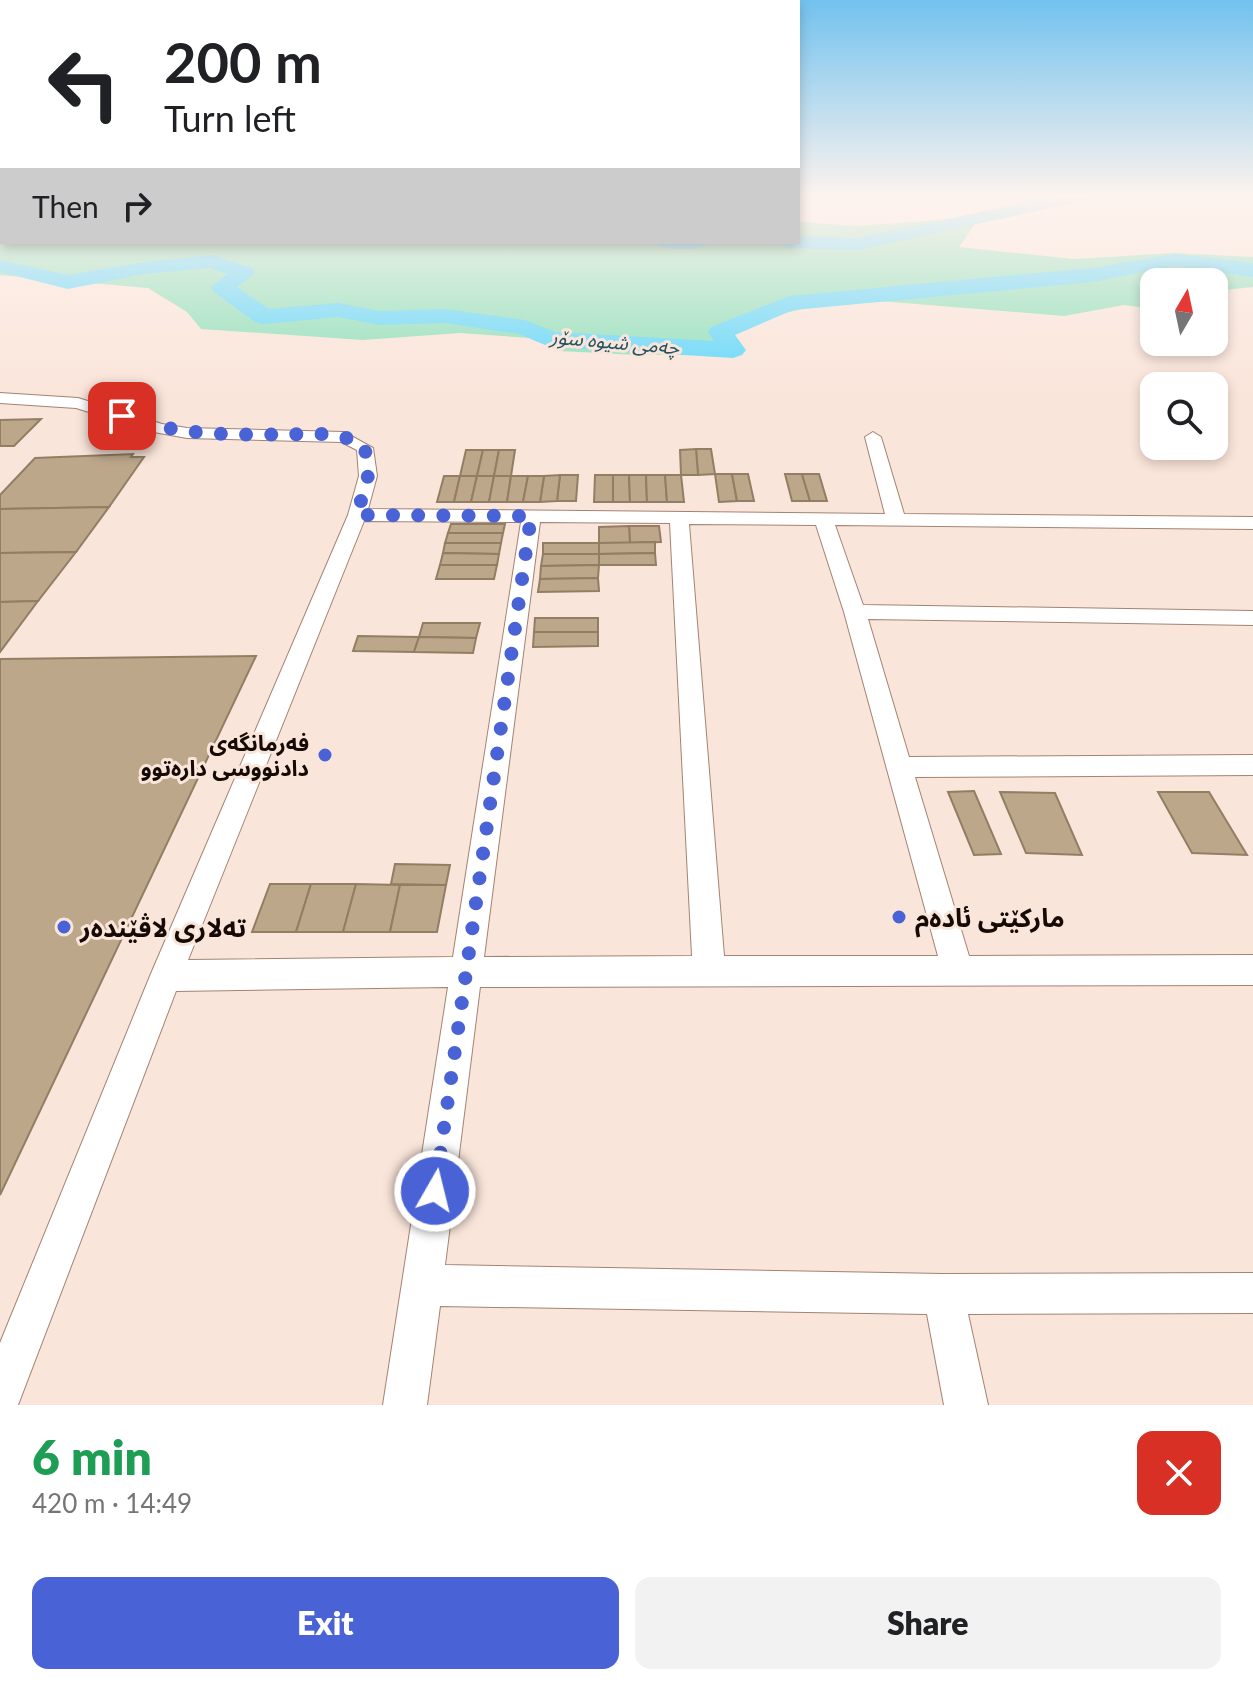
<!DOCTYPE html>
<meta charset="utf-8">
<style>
:root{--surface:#fff;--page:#f2f2f2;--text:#202124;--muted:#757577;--accent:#4963d7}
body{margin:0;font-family:Lato,"Noto Sans Arabic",sans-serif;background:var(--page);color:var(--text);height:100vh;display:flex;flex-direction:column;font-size:30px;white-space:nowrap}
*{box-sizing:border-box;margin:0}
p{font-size:26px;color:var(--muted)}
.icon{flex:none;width:44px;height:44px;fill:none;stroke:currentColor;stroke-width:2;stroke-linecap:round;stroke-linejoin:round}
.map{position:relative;height:1405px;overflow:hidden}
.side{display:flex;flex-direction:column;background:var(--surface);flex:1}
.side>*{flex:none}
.hud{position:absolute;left:0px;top:0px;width:800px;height:244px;box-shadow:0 4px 12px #0003;background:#fff;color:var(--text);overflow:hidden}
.needle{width:52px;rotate:9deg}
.fabs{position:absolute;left:1140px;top:268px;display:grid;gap:16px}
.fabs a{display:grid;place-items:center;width:88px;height:88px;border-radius:16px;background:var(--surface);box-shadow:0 4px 12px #0003;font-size:40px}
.pin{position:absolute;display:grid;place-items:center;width:68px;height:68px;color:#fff;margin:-34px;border-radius:16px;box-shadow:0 4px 12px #0006}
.me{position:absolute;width:88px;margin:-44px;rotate:8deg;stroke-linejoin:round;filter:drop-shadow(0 0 6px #0008)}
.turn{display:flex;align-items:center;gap:28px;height:168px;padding:0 32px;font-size:36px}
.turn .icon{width:104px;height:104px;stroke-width:2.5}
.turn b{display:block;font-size:56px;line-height:68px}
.then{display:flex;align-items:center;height:76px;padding:0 32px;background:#0003;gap:16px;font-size:30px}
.round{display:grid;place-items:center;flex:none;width:84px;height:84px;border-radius:16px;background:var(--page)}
.summary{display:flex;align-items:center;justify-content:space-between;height:136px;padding:0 32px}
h1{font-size:48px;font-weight:800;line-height:60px;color:#1e9e55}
.action{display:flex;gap:16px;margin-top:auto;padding:16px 32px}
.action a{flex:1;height:92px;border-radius:16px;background:var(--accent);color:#fff;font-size:32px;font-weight:800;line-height:92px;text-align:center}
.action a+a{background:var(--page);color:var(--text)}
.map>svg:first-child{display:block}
.green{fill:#8ee0bb}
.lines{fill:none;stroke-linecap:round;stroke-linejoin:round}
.river{fill:#62d8fa;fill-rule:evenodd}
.building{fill:#bca78b;stroke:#927e63;stroke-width:2}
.minor-casing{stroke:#a38373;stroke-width:2}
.highway-casing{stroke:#a3585a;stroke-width:2}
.minor{fill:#fff;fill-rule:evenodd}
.highway{fill:#ef8287;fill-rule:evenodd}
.route{stroke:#4963d7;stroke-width:14;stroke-dasharray:0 25.2}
.poi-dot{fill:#4963d7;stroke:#fae5da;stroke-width:3}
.labels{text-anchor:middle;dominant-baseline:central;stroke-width:6;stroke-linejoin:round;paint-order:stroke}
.far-water-label{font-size:20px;font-style:italic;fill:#225463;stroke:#fae5da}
.poi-label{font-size:22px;font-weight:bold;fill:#150a05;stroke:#fae5da;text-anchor:end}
.near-poi-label{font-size:26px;font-weight:bold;fill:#150a05;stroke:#fae5da;text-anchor:start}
</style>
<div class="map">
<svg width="1253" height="1405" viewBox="0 0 1253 1405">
<rect width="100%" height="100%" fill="#fae5da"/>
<!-- green -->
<polygon class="green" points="980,217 959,247 1074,259 1174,253 1253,257 1253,287 1214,291 1214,282 1154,282 1154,309 1124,305 1064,316 867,300 807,308 737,324 718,354 638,355 560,351 529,338 460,333 363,340 201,329 187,312 148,288 0,275 0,228 2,242 798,242 798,222 857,226"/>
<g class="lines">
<!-- river -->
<g class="river">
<polygon points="1060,195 1096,195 1087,200 858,250 789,248 779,242 798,242 798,236 858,238"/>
<path d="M653,242h58c-10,10 -48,10 -58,0z"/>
<polygon points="1175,254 1253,263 1253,277 1175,266 1092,282 793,310 735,335 746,350 742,355 733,358 550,347 519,334 445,323 379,325 338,317 264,324 255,322 214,292 211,287 227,274 210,268 144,274 68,289 0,272 0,260 68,275 144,262 212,255 252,268 255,273 237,287 269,309 338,303 379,311 445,309 525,320 555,332 714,341 708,332 711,327 789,296 1092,268"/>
</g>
</g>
<!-- building -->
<g class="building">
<polygon points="41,419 14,446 0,446 0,420"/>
<polygon points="696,449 711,449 715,474 698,475"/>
<polygon points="696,449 698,475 681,475 680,450"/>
<polygon points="466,450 483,450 477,476 460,476"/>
<polygon points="483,450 499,450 494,476 477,476"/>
<polygon points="499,450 515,450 511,476 494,476"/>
<polygon points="133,454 131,457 144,457 109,507 0,509 0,495 35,458"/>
<polygon points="715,474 732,474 737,501 719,502"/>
<polygon points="732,474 748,474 754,501 737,501"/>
<polygon points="785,474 802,474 810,501 792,501"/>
<polygon points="802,474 819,474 827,501 810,501"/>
<polygon points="560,475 578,475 576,501 557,501"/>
<polygon points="560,475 557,501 540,502 544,476"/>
<polygon points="595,475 613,475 613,502 594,502"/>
<polygon points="613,475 629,475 630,502 613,502"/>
<polygon points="629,475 646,475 647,502 630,502"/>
<polygon points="646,475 665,475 667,502 647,502"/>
<polygon points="665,475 681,475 684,502 667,502"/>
<polygon points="444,476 460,476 454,502 437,502"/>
<polygon points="460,476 477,476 471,502 454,502"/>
<polygon points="477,476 494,476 489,502 471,502"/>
<polygon points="494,476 511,476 507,502 489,502"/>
<polygon points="511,476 528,476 523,502 507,502"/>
<polygon points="528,476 544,476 540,502 523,502"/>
<polygon points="109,507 76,552 0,553 0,509"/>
<polygon points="451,524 505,524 503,533 448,533"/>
<polygon points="629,526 659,526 661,542 630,543"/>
<polygon points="629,526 630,543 599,543 599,527"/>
<polygon points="448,533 503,533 501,543 445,543"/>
<polygon points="655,542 655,553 599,554 599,543"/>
<polygon points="445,543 501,543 499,554 443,553"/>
<rect x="543" y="543" width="56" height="11"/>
<polygon points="76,552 38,601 0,602 0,553"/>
<polygon points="443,553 499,554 497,565 440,565"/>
<polygon points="655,553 656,565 599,565 599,554"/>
<polygon points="543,554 599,554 599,565 541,566"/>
<polygon points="440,565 497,565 494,579 436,579"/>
<polygon points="599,565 598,578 540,579 541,566"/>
<polygon points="598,578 599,591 538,592 540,579"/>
<polygon points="38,601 0,652 0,602"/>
<polygon points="535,618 598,618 598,632 534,632"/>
<polygon points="423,623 480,623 476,638 419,637"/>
<polygon points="534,632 598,632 598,646 533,647"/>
<polygon points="358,636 419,637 414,652 353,651"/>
<polygon points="419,637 476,638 473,653 414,652"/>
<polygon points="256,656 0,1195 0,659"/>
<polygon points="974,791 1001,854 974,855 948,792"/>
<polygon points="1000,792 1055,793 1082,855 1026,853"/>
<polygon points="1158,792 1209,792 1247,855 1192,853"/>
<polygon points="395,864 450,865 446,885 391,884"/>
<polygon points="270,884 311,884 296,932 252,932"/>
<polygon points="311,884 356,884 343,932 296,932"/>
<polygon points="356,884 400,885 390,932 343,932"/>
<polygon points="400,885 446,885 437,932 390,932"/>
</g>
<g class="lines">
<!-- minor casing -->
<g class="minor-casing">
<path id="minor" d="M0,393l78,5 84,26 25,4 157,4 29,16 4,28 -9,33 517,5 -20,-77 8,-5 8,5 23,77 349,3v12l-418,-4 28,80 390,6v14l-385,-6 41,138 344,-2v20l-338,2 54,179 284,-1v30l-773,2 -35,278 498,9 310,-1v40l-285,1 20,91h-44l-17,-91 -487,-8 -13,99h-44l65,-418 -272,4 -158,414h-18v-62l150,-367 198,-461 11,-39 -2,-26 -16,-8 -154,-4 -33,-6 -78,-24 -76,-5zM364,521l157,1 -68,435 -265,3zM540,522l130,1 22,433 -208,1zM689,524l127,1 28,87 94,344h-214z"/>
</g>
<!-- highway casing -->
<g class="highway-casing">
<polygon id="highway" points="2,225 2,235 0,236 0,226"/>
</g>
<!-- minor -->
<use href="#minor" class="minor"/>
<!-- highway -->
<use href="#highway" class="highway"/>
</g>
<!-- sky -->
<linearGradient id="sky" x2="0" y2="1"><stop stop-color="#72c2ef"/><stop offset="0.5" stop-color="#fdf3ee"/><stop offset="1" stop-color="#fdf3ee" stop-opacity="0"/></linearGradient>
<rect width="1253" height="392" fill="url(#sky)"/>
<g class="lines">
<!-- route -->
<path class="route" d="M122,416c68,24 135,18 206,18l23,5 14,9 3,28 -11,39 174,1 -96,675"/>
</g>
<!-- markers -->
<g class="poi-dot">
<circle cx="325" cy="755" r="8"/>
<circle cx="899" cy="917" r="8"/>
<circle cx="64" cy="927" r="8"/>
</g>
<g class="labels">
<!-- far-water labels -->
<g class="far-water-label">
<text transform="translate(615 341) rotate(5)">چەمی شیوە سۆر</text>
</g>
<!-- poi labels -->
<g class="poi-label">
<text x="309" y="742">فەرمانگەی<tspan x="309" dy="25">دادنووسی دارەتوو</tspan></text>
</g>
<!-- near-poi labels -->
<g class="near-poi-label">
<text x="915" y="917">مارکێتی ئادەم</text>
<text x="80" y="927">تەلاری لاڤێندەر</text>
</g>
</g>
</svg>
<div class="fabs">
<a><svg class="needle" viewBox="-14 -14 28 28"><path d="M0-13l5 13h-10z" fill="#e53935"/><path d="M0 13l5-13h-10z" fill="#757577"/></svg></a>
<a><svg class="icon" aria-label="search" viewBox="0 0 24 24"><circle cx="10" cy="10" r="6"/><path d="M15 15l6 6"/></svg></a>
</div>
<div class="pin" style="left:122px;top:416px;background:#d93025"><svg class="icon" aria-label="arrive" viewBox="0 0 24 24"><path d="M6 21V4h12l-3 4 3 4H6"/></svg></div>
<svg class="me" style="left:435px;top:1191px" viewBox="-20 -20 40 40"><circle r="17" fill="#4963d7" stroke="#fff" stroke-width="3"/><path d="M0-11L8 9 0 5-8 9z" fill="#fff"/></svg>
<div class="hud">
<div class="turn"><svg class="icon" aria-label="left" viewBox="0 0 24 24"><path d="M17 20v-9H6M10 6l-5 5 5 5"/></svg><div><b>200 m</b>Turn left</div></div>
<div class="then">Then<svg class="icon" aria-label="right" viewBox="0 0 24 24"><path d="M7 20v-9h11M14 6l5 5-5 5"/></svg></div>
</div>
</div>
<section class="side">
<div class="summary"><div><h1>6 min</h1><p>420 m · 14:49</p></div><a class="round" style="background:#d93025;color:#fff"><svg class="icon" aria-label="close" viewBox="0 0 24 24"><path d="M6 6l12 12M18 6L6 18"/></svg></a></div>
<div class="action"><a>Exit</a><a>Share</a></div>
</section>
